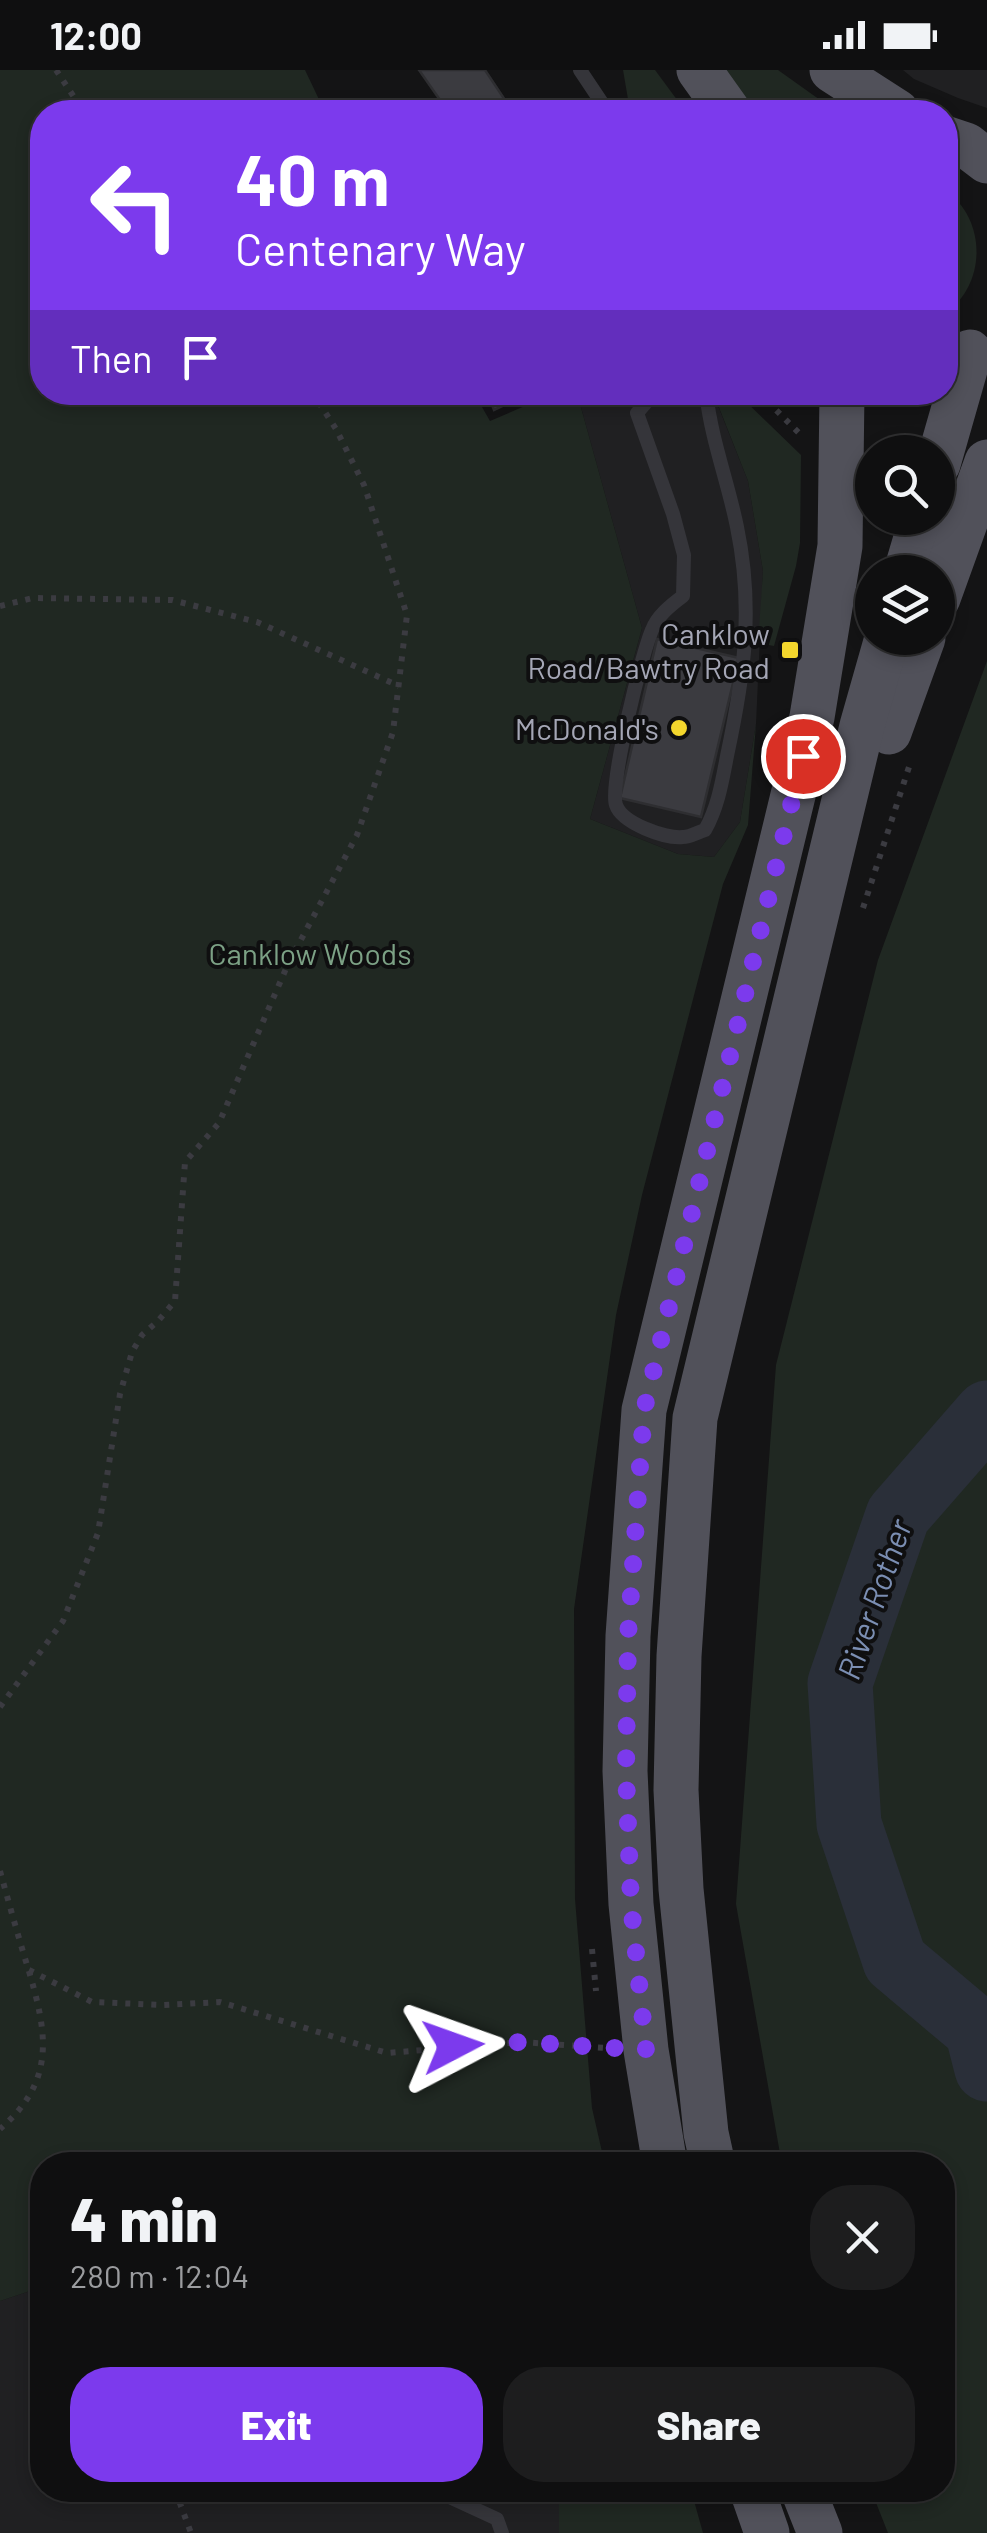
<!DOCTYPE html>
<meta charset="utf-8">
<style>
:root{--surface:#0f0f10;--page:#1d1d1e;--text:#f1f3f6;--muted:#9b9c9f;--line:#2f2f30;--accent:#7c3aed}
body{margin:0;font-family:Barlow,sans-serif;background:var(--page);color:var(--text);height:100vh;display:flex;flex-direction:column;font-size:38px;white-space:nowrap}
*{box-sizing:border-box;margin:0}
p{font-size:32px;color:var(--muted)}
.icon{flex:none;width:55px;height:55px;fill:none;stroke:currentColor;stroke-width:2;stroke-linecap:round;stroke-linejoin:round}
.map{position:relative;flex:1;overflow:hidden}
.sheet{position:absolute;left:30px;top:2082px;width:925px;height:350px;display:flex;flex-direction:column;background:var(--surface);border-radius:40px;box-shadow:0 5px 15px #0003,0 0 0 2px var(--line)}
.sheet>*{flex:none}
.top-card{position:absolute;left:30px;top:30px;width:928px;height:305px;border-radius:40px;box-shadow:0 5px 15px #0003,0 0 0 2px var(--line);background:#7c3aed;color:#fff;overflow:hidden}
.buttons{position:absolute;left:855px;top:365px;display:grid;gap:20px}
.buttons a{display:grid;place-items:center;width:100px;height:100px;border-radius:50%;background:var(--surface);box-shadow:0 5px 15px #0003,0 0 0 2px var(--line);font-size:50px}
.pin{position:absolute;display:grid;place-items:center;width:85px;height:85px;color:#fff;margin:-42px;border:5px solid #fff;border-radius:50%;box-shadow:0 2px 10px #0007}
.me{position:absolute;width:110px;margin:-55px;rotate:86deg;stroke-linejoin:round;filter:drop-shadow(0 0 8px #0008)}
.turn{display:flex;align-items:center;gap:35px;height:210px;padding:0 40px;font-size:45px}
.turn .icon{width:130px;height:130px;stroke-width:2.5}
.turn b{display:block;font-size:70px;line-height:85px}
.then{display:flex;align-items:center;height:95px;padding:0 40px;background:#0003;gap:20px;font-size:38px}
.round{display:grid;place-items:center;flex:none;width:105px;height:105px;border-radius:40px;background:var(--page)}
.summary{display:flex;align-items:center;justify-content:space-between;height:170px;padding:0 40px}
h1{font-size:60px;font-weight:800;line-height:75px}
.action{display:flex;gap:20px;margin-top:auto;padding:20px 40px}
.action a{flex:1;height:115px;border-radius:40px;background:var(--accent);color:#fff;font-size:40px;font-weight:800;line-height:115px;text-align:center}
.action a+a{background:var(--page);color:var(--text)}
.status{display:flex;justify-content:space-between;align-items:center;height:70px;padding:0 50px;background:var(--surface);direction:ltr}
.status svg{height:28px;fill:currentColor}
.map>svg:first-child{display:block}
.built{fill:#202022}
.green{fill:#202822}
.lines{fill:none;stroke-linecap:round;stroke-linejoin:round}
.river{stroke:#2a2f39;stroke-width:65}
.building{fill:#3b3b40;stroke:#2e2e31;stroke-width:2.5}
.path{stroke:#3b3b41;stroke-width:6;stroke-dasharray:5 8;stroke-linecap:butt}
.service{stroke:#35353a;stroke-width:14}
.primary{stroke:#51515a;stroke-width:45}
.route{stroke:#7c3aed;stroke-width:18;stroke-dasharray:0 32.4}
.poi-dot{fill:#f4d72d;stroke:#0f0f10;stroke-width:4}
.labels{text-anchor:middle;dominant-baseline:central;stroke-width:8;stroke-linejoin:round;paint-order:stroke}
.poi-label{font-size:30px;fill:#a5a7b6;stroke:#0f0f10;text-anchor:end}
.park-label{font-size:30px;fill:#7ca185;stroke:#0f0f10}
.water-label{font-size:32px;font-style:italic;fill:#7b8eb2;stroke:#0f0f10}
</style>
<div class="status"><b>12:00</b><svg viewBox="0 0 49 12"><path d="M0 12V9h3v3zM5 12V6h3v6zM10 12V3h3v9zM15 12V0h3v12zM26 1h20v11H26zM47 4h2v5h-2z"/></svg></div>
<div class="map">
<svg width="987" height="2463" viewBox="0 0 987 2463">
<rect width="100%" height="100%" fill="#141415"/>
<!-- built -->
<g class="built">
<polygon points="903,0 987,0 987,38 958,28 914,9"/>
<polygon points="577,323 713,323 748,411 763,501 756,654 740,752 714,787 678,784 590,749 642,558"/>
<polygon points="42,2217 42,2420 559,2420 559,2463 0,2463 0,2231"/>
</g>
<!-- green -->
<g class="green">
<polygon points="0,0 305,0 325,42 42,42 42,322 474,323 490,351 555,323 577,323 642,558 590,749 678,784 714,787 740,752 756,654 748,755 723,814 642,1125 616,1245 574,1539 575,1829 592,2038 605,2095 42,2095 42,2217 0,2231"/>
<polygon points="623,0 655,0 686,42 635,42 628,29"/>
<polygon points="715,0 778,0 837,42 747,42"/>
<path d="M945,120c42,29 42,95 0,123z"/>
<polygon points="719,323 737,323 801,385 800,473 796,496 774,576 758,573 763,501 748,411 718,335"/>
<polygon points="987,591 987,2463 888,2463 871,2420 942,2420 942,2095 782,2095 736,1834 776,1295 878,890"/>
<polygon points="559,2420 691,2420 703,2463 559,2463"/>
</g>
<g class="lines">
<!-- river -->
<polyline class="river" points="987,1343 898,1445 840,1613 849,1754 895,1891 977,1960 987,1999"/>
</g>
<!-- building -->
<g class="building">
<polygon points="419,0 485,0 509,36 499,42 438,42 433,35 440,30"/>
<polygon points="487,322 532,322 494,340"/>
<polygon points="657,569 739,588 701,747 620,728"/>
</g>
<g class="lines">
<!-- path -->
<g class="path">
<polyline points="56,0 84,42"/>
<polyline points="758,322 803,367"/>
<polyline points="0,536 33,528 172,530 257,552 399,616"/>
<polyline points="863,838 909,697"/>
<polyline points="0,1637 63,1551 98,1463 120,1324 132,1282 142,1265 158,1251 175,1231 185,1092 219,1053 288,894 357,765 393,662 407,545 364,415 336,359 312,322"/>
<path d="M0,1801c9,32 18,65 28,97 19,64 29,112 -28,161"/>
<polyline points="592,1879 596,1921"/>
<polyline points="29,1900 92,1932 164,1935 220,1932 387,1983 521,1972 606,1978"/>
<polyline points="175,2420 191,2463"/>
</g>
<!-- service -->
<g class="service">
<polyline points="580,0 608,42"/>
<path d="M655,322l-18,21 36,101 11,41 -1,41c-12,9 -26,20 -31,34 -10,23 -43,155 -36,175 6,18 49,34 67,32 7,0 15,-5 22,-7 13,-23 17,-48 22,-74 17,-80 27,-147 10,-229 -9,-45 -26,-88 -31,-135"/>
<polyline points="289,2420 300,2424 371,2427 445,2425 497,2449 502,2463"/>
</g>
<!-- primary -->
<g class="primary">
<polyline points="699,0 729,42"/>
<polyline points="832,0 897,42"/>
<polyline points="945,68 966,75 987,91"/>
<polyline points="938,394 970,282"/>
<polyline points="906,502 922,448"/>
<polyline points="938,528 987,392"/>
<polyline points="889,662 923,568"/>
<polyline points="665,2095 646,1980 631,1834 625,1701 628,1566 644,1340 812,647 840,476 842,322"/>
<polyline points="713,2095 706,2063 681,1819 676,1720 679,1586 695,1348 862,656 887,568"/>
<polyline points="752,2420 767,2463"/>
<polyline points="803,2420 820,2463"/>
</g>
</g>
<g class="lines">
<!-- route -->
<polyline class="route" points="453,1976 522,1972 646,1980 631,1834 626,1701 628,1566 644,1340 803,686"/>
</g>
<!-- markers -->
<g class="poi-dot">
<rect x="780" y="570" width="20" height="20" rx="5"/>
<circle cx="679" cy="658" r="10"/>
</g>
<g class="labels">
<!-- poi labels -->
<g class="poi-label">
<text x="770" y="563">Canklow<tspan x="770" dy="34">Road/Bawtry Road</tspan></text>
<text x="659" y="658">McDonald's</text>
</g>
<!-- park labels -->
<g class="park-label">
<text x="310" y="883">Canklow Woods</text>
</g>
<!-- water labels -->
<g class="water-label">
<text transform="translate(873 1529) rotate(-71)">River Rother</text>
</g>
</g>
</svg>
<div class="buttons">
<a><svg class="icon" aria-label="search" viewBox="0 0 24 24"><circle cx="10" cy="10" r="6"/><path d="M15 15l6 6"/></svg></a>
<a><svg class="icon" aria-label="layers" viewBox="0 0 24 24"><path d="M12 4l9 5-9 5-9-5zM3 14l9 5 9-5"/></svg></a>
</div>
<div class="pin" style="left:803px;top:686px;background:#d93025"><svg class="icon" aria-label="arrive" viewBox="0 0 24 24"><path d="M6 21V4h12l-3 4 3 4H6"/></svg></div>
<svg class="me" style="left:453px;top:1976px" viewBox="-20 -20 40 40"><path d="M0-17L14 15 0 8-14 15z" fill="#7c3aed" stroke="#fff" stroke-width="4"/></svg>
<div class="top-card">
<div class="turn"><svg class="icon" aria-label="left" viewBox="0 0 24 24"><path d="M17 20v-9H6M10 6l-5 5 5 5"/></svg><div><b>40 m</b>Centenary Way</div></div>
<div class="then">Then<svg class="icon" aria-label="arrive" viewBox="0 0 24 24"><path d="M6 21V4h12l-3 4 3 4H6"/></svg></div>
</div>
<section class="sheet">
<div class="summary"><div><h1>4 min</h1><p>280 m · 12:04</p></div><a class="round"><svg class="icon" aria-label="close" viewBox="0 0 24 24"><path d="M6 6l12 12M18 6L6 18"/></svg></a></div>
<div class="action"><a>Exit</a><a>Share</a></div>
</section>
</div>
